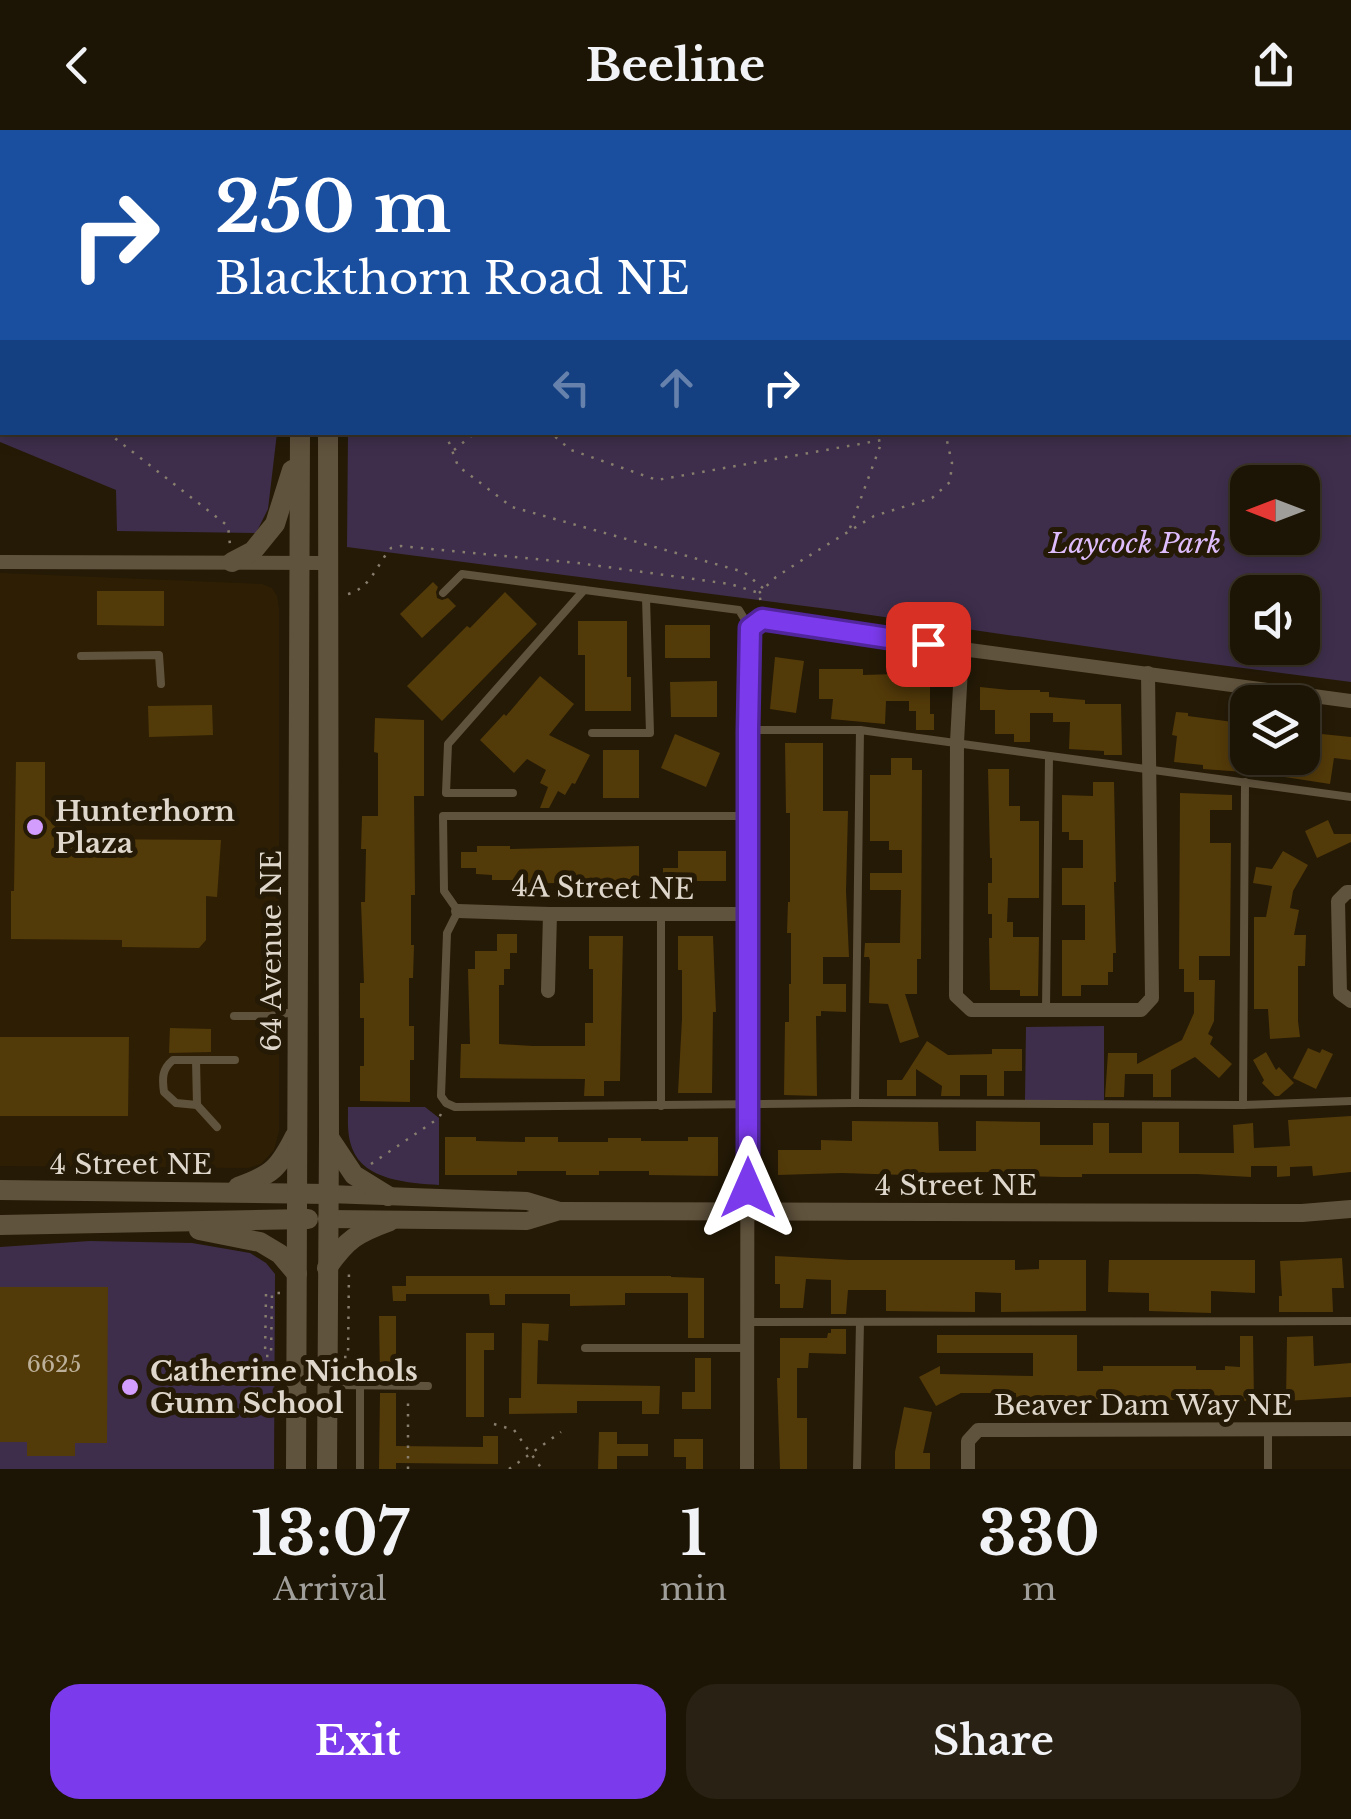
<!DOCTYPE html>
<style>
:root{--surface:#1c1404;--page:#292113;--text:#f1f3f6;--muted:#a09e9a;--line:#3a3326;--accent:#7c3aed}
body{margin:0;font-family:"Libre Baskerville",serif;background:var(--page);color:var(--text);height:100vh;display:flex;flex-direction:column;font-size:38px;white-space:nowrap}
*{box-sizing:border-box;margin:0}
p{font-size:32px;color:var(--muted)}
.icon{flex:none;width:55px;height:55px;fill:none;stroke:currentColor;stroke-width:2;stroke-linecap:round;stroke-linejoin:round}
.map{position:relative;height:1339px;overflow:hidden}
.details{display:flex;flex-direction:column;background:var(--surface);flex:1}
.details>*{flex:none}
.banner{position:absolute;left:0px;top:0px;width:1352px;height:305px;box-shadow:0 5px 15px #0003,0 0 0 2px var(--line);background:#1a4fa0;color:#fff;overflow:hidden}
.needle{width:65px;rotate:270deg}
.buttons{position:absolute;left:1230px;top:335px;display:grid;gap:20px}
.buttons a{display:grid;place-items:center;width:90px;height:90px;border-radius:20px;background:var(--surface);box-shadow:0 5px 15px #0003,0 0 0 2px var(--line);font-size:50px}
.pin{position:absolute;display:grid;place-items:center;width:85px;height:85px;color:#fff;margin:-42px;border-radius:20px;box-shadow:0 5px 15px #0006}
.me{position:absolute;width:110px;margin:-55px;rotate:0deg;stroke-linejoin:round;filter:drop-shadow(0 0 8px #0008)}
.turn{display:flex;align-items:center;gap:35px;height:210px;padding:0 50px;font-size:45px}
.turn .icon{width:130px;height:130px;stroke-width:2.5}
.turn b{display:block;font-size:70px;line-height:85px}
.lanes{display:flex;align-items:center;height:95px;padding:0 50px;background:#0003;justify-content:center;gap:50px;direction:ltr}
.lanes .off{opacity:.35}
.eta{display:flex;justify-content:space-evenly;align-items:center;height:170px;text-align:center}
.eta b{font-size:60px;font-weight:700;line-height:70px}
.primary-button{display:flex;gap:20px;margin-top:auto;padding:20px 50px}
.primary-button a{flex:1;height:115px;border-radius:30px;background:var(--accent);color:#fff;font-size:40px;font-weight:700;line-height:115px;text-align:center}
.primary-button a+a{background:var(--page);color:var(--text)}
header{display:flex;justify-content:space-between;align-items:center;height:130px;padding:0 50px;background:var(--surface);font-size:45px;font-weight:700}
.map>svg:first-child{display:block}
.built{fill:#2e1f04}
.green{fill:#3e2e4c;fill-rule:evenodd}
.building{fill:#533a09}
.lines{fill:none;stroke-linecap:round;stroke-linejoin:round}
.path{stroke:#887e6e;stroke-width:2.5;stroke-dasharray:2.5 8;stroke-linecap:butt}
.service{stroke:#60533d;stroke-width:8}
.minor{stroke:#60533d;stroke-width:14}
.tertiary{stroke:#60533d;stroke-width:18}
.secondary{stroke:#60533d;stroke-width:20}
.motorway{stroke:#ae7e15;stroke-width:25}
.route-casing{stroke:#51269a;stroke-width:25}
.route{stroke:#7c3aed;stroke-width:18}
.poi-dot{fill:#d29dfd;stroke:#251a06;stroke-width:4}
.labels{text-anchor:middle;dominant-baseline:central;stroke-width:10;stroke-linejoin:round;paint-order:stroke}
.number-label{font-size:22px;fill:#bcb09a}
.park-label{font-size:28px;font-style:italic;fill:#dfbdfd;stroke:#251a06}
.poi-label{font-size:28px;font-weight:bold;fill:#dfd7cb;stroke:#251a06;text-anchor:start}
.street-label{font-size:28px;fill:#dfd7cb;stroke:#251a06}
</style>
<header><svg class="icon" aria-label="back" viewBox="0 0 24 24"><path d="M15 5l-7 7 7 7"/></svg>Beeline<svg class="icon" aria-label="share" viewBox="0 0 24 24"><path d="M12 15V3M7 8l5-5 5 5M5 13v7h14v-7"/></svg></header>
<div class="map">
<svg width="1351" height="1339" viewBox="0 0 1351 1339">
<rect width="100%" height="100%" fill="#251a06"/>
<!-- built -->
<polygon class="built" points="0,443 262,454 272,458 277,466 279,479 279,1001 274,1020 261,1034 248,1038 0,1036"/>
<!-- green -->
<g class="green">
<polygon points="0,0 280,0 280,2 2,2 2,302 277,303 268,379 256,403 117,401 116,360 0,312"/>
<path d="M349,0h1002v552l-177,-23 -338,-49 -489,-63 1,-114 1002,-1v-300h-1001zM1248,352h54v56h-54zM1302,462v56h-54v-56z"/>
<polygon points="1104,896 1104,970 1025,970 1026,897"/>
<path d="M348,977h77l14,11v67c-29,-2 -75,-4 -87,-37 -5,-13 -4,-27 -4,-41z"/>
<polygon points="90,1111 192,1113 250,1123 266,1133 275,1144 274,1339 0,1339 0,1117"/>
</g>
<!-- building -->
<g class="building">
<polygon points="433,452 438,457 436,462 437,468 442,470 448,468 456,476 422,508 400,484"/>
<polygon points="97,461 164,461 164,496 97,495"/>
<polygon points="505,462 537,494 442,591 407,556 467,496 470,498"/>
<polygon points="578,491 627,491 627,547 631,547 631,581 585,581 585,525 578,525"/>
<rect x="665" y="495" width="45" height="33"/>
<polygon points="775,527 804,531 796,583 770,579"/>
<polygon points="819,539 863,539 863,545 897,544 897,549 930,548 930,584 934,584 934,600 916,600 916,581 909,581 909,571 886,571 885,594 831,589 833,569 819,569"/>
<polygon points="540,546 574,574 549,605 590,625 575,654 572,653 565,665 558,661 549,678 540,678 548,657 540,653 546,640 527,629 514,643 480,610 504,584 506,586"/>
<polygon points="717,551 717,587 671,587 670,552"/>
<polygon points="980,557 1009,560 1040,560 1040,562 1049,562 1049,567 1085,570 1085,574 1121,574 1122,625 1104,625 1104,621 1069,619 1070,592 1053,592 1053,583 1030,583 1030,612 1014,612 1014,604 995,604 995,580 980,580"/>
<polygon points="212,575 213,605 149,607 148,576"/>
<polygon points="1176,582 1188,583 1188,586 1248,594 1248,628 1302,631 1302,602 1351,607 1351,630 1334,628 1330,654 1258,643 1203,639 1203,635 1174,632 1177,606 1172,605"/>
<polygon points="375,588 424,590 424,666 414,666 415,765 411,765 411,815 414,815 413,848 409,848 409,896 414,896 414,930 410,930 410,972 360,971 360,936 364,936 364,888 360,888 360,853 364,853 361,772 365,772 366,719 361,719 362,686 378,686 378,623 374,622"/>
<polygon points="675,604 720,623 706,657 661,638"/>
<polygon points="785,613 823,613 823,681 848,681 846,761 849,827 823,827 823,854 846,854 846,882 821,881 821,886 816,886 817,966 784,965 785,892 789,892 789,854 791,854 791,803 787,803 788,772 790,772 790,683 786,683"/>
<rect x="603" y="620" width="36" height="48"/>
<polygon points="891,628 912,628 912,640 922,640 921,829 917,829 917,864 905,864 919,907 900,913 888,874 869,873 870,831 869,827 864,827 865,813 900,813 901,760 870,760 870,743 902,743 902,720 889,720 889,711 870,711 870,645 891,645"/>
<polygon points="16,632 45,632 45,686 67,709 221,710 217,767 206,766 206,810 199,818 122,817 122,810 11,809 11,761 14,761"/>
<polygon points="988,639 1009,639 1009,676 1020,676 1020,691 1039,691 1039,768 1008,768 1007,792 1013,792 1013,807 1039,807 1038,866 1020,866 1020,860 990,860 989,808 992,808 992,784 988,784 988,753 992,753 992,728 990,728"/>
<polygon points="1093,652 1114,652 1116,752 1114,752 1116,823 1113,823 1113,842 1108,842 1108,855 1081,855 1081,866 1062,866 1062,810 1085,810 1085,775 1062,775 1062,738 1083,738 1083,710 1069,710 1069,702 1062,702 1062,665 1093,666"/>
<polygon points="1180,663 1232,665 1232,680 1210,680 1210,713 1231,713 1230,826 1199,826 1199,850 1215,850 1214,891 1208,904 1213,907 1210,914 1232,934 1219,948 1195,927 1171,940 1171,967 1153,967 1153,944 1125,944 1124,967 1105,967 1108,923 1137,923 1137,934 1182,910 1194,883 1194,862 1184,862 1184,839 1179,839"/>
<polygon points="1328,690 1334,704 1351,704 1351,712 1317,728 1305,701"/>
<polygon points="477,716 510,716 510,719 639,716 639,755 596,755 596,752 517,754 517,750 492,750 492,745 476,744 476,738 461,738 461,722 477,722"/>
<polygon points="678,721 726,721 726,751 679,751 679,755 663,755 663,738 678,738"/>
<polygon points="1283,721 1308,735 1293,761 1290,778 1299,780 1294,805 1306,805 1305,836 1298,836 1298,891 1300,907 1270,909 1268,879 1254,879 1254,787 1266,787 1272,756 1253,753 1256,737 1272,739"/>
<polygon points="497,804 517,804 517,823 510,823 510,839 504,839 504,855 499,855 499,914 533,916 585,916 585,893 593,893 593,839 589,839 589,806 623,806 620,951 604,951 604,966 584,966 585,949 460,948 461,914 470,914 468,839 475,839 475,821 497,821"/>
<polygon points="678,806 713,806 716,882 713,882 712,963 678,963 682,889 682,840 678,840"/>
<polygon points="170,898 211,899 211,922 169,923"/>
<polygon points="0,907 129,907 128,986 0,986"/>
<polygon points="927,911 948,925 992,924 992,919 1022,919 1022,941 1004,941 1004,966 987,966 987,945 960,945 960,966 941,966 942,956 916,939 916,966 887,966 887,950 902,950"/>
<polygon points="1308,918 1320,923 1322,919 1333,924 1316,959 1293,948"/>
<polygon points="1266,922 1276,940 1279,937 1294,953 1279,966 1275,966 1262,953 1264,950 1253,930"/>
<polygon points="1351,986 1351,1042 1313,1046 1312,1036 1290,1037 1290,1046 1277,1047 1277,1036 1251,1036 1251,1047 1197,1044 1082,1044 1082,1047 1061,1047 993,1045 993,1042 906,1043 906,1045 842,1043 778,1045 778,1020 821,1020 821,1010 852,1011 852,991 938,992 939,1021 976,1021 976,991 1040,992 1040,1015 1093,1015 1093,993 1109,993 1109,1023 1142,1023 1142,992 1179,992 1179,1023 1234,1023 1233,995 1253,993 1254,1018 1290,1016 1288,990"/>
<polygon points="445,1007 476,1007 476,1011 525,1012 525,1007 558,1007 558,1012 608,1012 608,1008 641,1008 641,1011 688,1011 688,1007 718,1007 718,1046 649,1045 649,1041 599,1041 599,1045 566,1045 566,1041 517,1041 517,1045 445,1045"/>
<polygon points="775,1126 849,1130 1015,1130 1015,1140 1039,1139 1039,1130 1086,1130 1086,1181 1001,1182 1001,1163 975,1162 975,1182 886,1181 886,1160 848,1160 846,1184 831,1184 831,1150 806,1149 803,1178 780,1178 780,1154 775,1154"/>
<polygon points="1342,1128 1344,1158 1332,1158 1333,1182 1279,1182 1279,1166 1282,1166 1280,1131"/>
<polygon points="1109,1130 1255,1130 1255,1163 1211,1161 1211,1183 1149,1181 1149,1163 1108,1162"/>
<polygon points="406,1146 671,1146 671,1147 704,1148 704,1208 688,1208 688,1163 625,1163 625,1175 570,1176 570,1164 505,1164 505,1175 490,1175 489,1164 406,1164 406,1171 393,1171 392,1156 406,1156"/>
<polygon points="0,1157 108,1157 107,1313 75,1313 75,1326 27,1326 27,1312 0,1312"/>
<polygon points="379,1186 396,1186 396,1248 380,1248"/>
<polygon points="522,1193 549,1194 548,1211 538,1210 537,1254 660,1256 659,1284 642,1284 642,1271 577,1271 577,1283 509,1284 509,1268 521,1268"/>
<polygon points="831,1199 846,1199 846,1224 809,1223 808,1238 797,1238 797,1288 807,1288 807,1339 780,1339 777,1248 780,1248 780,1208 827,1208 828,1203 831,1203"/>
<polygon points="466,1203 494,1203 494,1220 484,1220 484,1287 466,1287"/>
<polygon points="937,1205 1077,1205 1077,1241 1103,1241 1103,1236 1196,1236 1196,1240 1225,1240 1225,1236 1240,1237 1240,1206 1253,1206 1254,1271 1103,1269 1015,1271 1016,1263 961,1263 936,1276 919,1247 940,1236 940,1244 1033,1246 1033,1223 937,1223"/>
<polygon points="1313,1206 1314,1236 1351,1233 1351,1267 1286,1271 1287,1207"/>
<polygon points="695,1228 711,1228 711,1279 682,1279 682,1262 695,1262"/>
<polygon points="380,1263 396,1263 396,1316 483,1317 483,1306 498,1306 498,1334 396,1333 396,1339 379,1339"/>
<polygon points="904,1277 932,1282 923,1323 930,1323 930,1339 895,1339 895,1322"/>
<polygon points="599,1302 617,1302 617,1314 648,1314 648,1326 617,1326 617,1339 598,1339"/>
<polygon points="674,1309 703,1309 703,1339 686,1339 686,1327 674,1327"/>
</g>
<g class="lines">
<!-- path -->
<g class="path">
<polyline points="794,0 797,2"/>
<polyline points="837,0 837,2"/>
<polyline points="162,2 162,0"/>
<polyline points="1030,2 1030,0"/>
<polyline points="1201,2 1203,0"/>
<polyline points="1350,130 1351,130"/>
<polyline points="107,302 228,396 230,415"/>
<polyline points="445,302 458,336 512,377 744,442 764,459"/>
<polyline points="493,302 553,305 571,320 657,350 882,310 884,302"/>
<polyline points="454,320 476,302"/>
<polyline points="850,398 882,311"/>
<polyline points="759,463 776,447 799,432 874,386 932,368 950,352 952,333 945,302"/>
<path d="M348,464c23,-6 29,-30 43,-46l10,-2 177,17 152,21 29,9 2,10"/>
<polyline points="371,1034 439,988 441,984"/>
<polyline points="266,1164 265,1226 271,1226 272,1163 280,1163"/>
<polyline points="344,1227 348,1227 349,1139"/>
<polyline points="494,1294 514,1300 542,1339"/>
<polyline points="408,1339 408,1267"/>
<polyline points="509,1339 561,1302"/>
</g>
<!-- service -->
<g class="service">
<polyline points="443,463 462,444 646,468"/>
<polyline points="81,526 159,525 161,554"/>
<polyline points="748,600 860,600 1351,667"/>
<polyline points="592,603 650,603 646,468 739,480 750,498"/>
<polyline points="513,663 446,663 448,614 584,460"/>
<polyline points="748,686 443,686 444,761 458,781 447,803 441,966 446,973 455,977 855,973 1243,975 1351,971"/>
<polyline points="661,784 661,976"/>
<polyline points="1046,879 1049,627"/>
<polyline points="234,886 270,886 294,882"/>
<polyline points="196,930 197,975 217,997"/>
<polyline points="855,973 860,600"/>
<path d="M197,975l-21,-2 -12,-11c-2,-14 -2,-23 9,-32h62"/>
<polyline points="1243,975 1245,652"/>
<polyline points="747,1192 1351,1191"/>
<polyline points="585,1218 747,1218"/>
<polyline points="331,1255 428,1256"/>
<polyline points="360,1255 360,1339"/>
<polyline points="857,1339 860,1192"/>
<polyline points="1268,1339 1268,1299"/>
</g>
<!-- minor -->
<g class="minor">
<polyline points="0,432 327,433"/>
<polyline points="962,519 957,612 956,866 971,880 1141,880 1152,868 1148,543"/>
<polyline points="1351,762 1347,762 1338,771 1340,863 1351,871"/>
<polyline points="458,781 550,784 748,784"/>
<polyline points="548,861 550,784"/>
<polyline points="747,1339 748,600 750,498 762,489 962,519 1351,571"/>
<polyline points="968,1339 968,1311 978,1300 1351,1299"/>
</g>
<!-- tertiary -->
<g class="tertiary">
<polyline points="328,1064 527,1071 560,1081"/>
<polyline points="327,1089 527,1091 560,1081 1302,1083 1351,1079"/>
</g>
<!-- secondary -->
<g class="secondary">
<polyline points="300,0 300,2"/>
<polyline points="232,432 253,421 275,394 292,340"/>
<polyline points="330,1009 354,1045 388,1066"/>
<path d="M238,1057c34,-12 41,-19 57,-51"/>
<polyline points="0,1060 328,1064"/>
<polyline points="0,1095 308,1089"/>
<polyline points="199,1100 260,1112 280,1124 297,1144"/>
<path d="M327,1138c20,-29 30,-35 63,-47"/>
<polyline points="296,1339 300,302"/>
<polyline points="327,1339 329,1007 328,302"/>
</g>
<!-- motorway -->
<polyline class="motorway" points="332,2 333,0"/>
</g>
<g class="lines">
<!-- route casing -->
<g class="route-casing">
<polyline id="route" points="748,1058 748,600 750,498 762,489 928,514"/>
</g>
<!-- route -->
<use href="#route" class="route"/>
</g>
<!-- markers -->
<g class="poi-dot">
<circle cx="35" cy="697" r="10"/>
<circle cx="130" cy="1257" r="10"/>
</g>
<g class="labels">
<!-- number labels -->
<g class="number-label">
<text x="54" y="1234">6625</text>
</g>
<!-- park labels -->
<g class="park-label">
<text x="1135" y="413">Laycock Park</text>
</g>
<!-- poi labels -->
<g class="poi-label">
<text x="55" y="681">Hunterhorn<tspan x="55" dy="32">Plaza</tspan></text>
<text x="150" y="1241">Catherine Nichols<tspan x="150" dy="32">Gunn School</tspan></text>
</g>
<!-- street labels -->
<g class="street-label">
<text transform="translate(603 758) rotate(1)">4A Street NE</text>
<text transform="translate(271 821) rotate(-90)">64 Avenue NE</text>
<text x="131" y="1034">4 Street NE</text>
<text x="956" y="1055">4 Street NE</text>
<text x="1143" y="1275">Beaver Dam Way NE</text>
</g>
</g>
</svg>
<div class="buttons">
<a><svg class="needle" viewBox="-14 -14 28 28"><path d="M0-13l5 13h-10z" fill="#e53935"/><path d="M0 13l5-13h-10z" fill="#a09e9a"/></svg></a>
<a><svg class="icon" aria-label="sound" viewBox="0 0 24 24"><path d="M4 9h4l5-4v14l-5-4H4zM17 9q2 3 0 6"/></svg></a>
<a><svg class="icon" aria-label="layers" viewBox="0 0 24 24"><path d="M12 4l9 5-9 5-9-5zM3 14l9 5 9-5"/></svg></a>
</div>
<div class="pin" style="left:928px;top:514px;background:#d93025"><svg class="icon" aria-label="arrive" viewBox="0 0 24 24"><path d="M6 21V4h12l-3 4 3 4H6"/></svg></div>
<svg class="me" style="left:748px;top:1058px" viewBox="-20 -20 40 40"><path d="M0-17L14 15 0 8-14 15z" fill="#7c3aed" stroke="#fff" stroke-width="4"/></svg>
<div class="banner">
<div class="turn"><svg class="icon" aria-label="right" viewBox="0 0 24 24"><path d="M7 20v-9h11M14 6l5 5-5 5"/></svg><div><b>250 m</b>Blackthorn Road NE</div></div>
<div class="lanes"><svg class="icon off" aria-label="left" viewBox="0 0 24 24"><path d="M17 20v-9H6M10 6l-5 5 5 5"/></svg><svg class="icon off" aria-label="ahead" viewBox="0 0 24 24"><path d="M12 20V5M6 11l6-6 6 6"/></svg><svg class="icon" aria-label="right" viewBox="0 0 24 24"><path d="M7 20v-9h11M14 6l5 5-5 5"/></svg></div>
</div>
</div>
<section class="details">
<div class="eta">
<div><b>13:07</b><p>Arrival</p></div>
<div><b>1</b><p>min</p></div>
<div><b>330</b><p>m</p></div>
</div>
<div class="primary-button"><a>Exit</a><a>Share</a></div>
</section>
